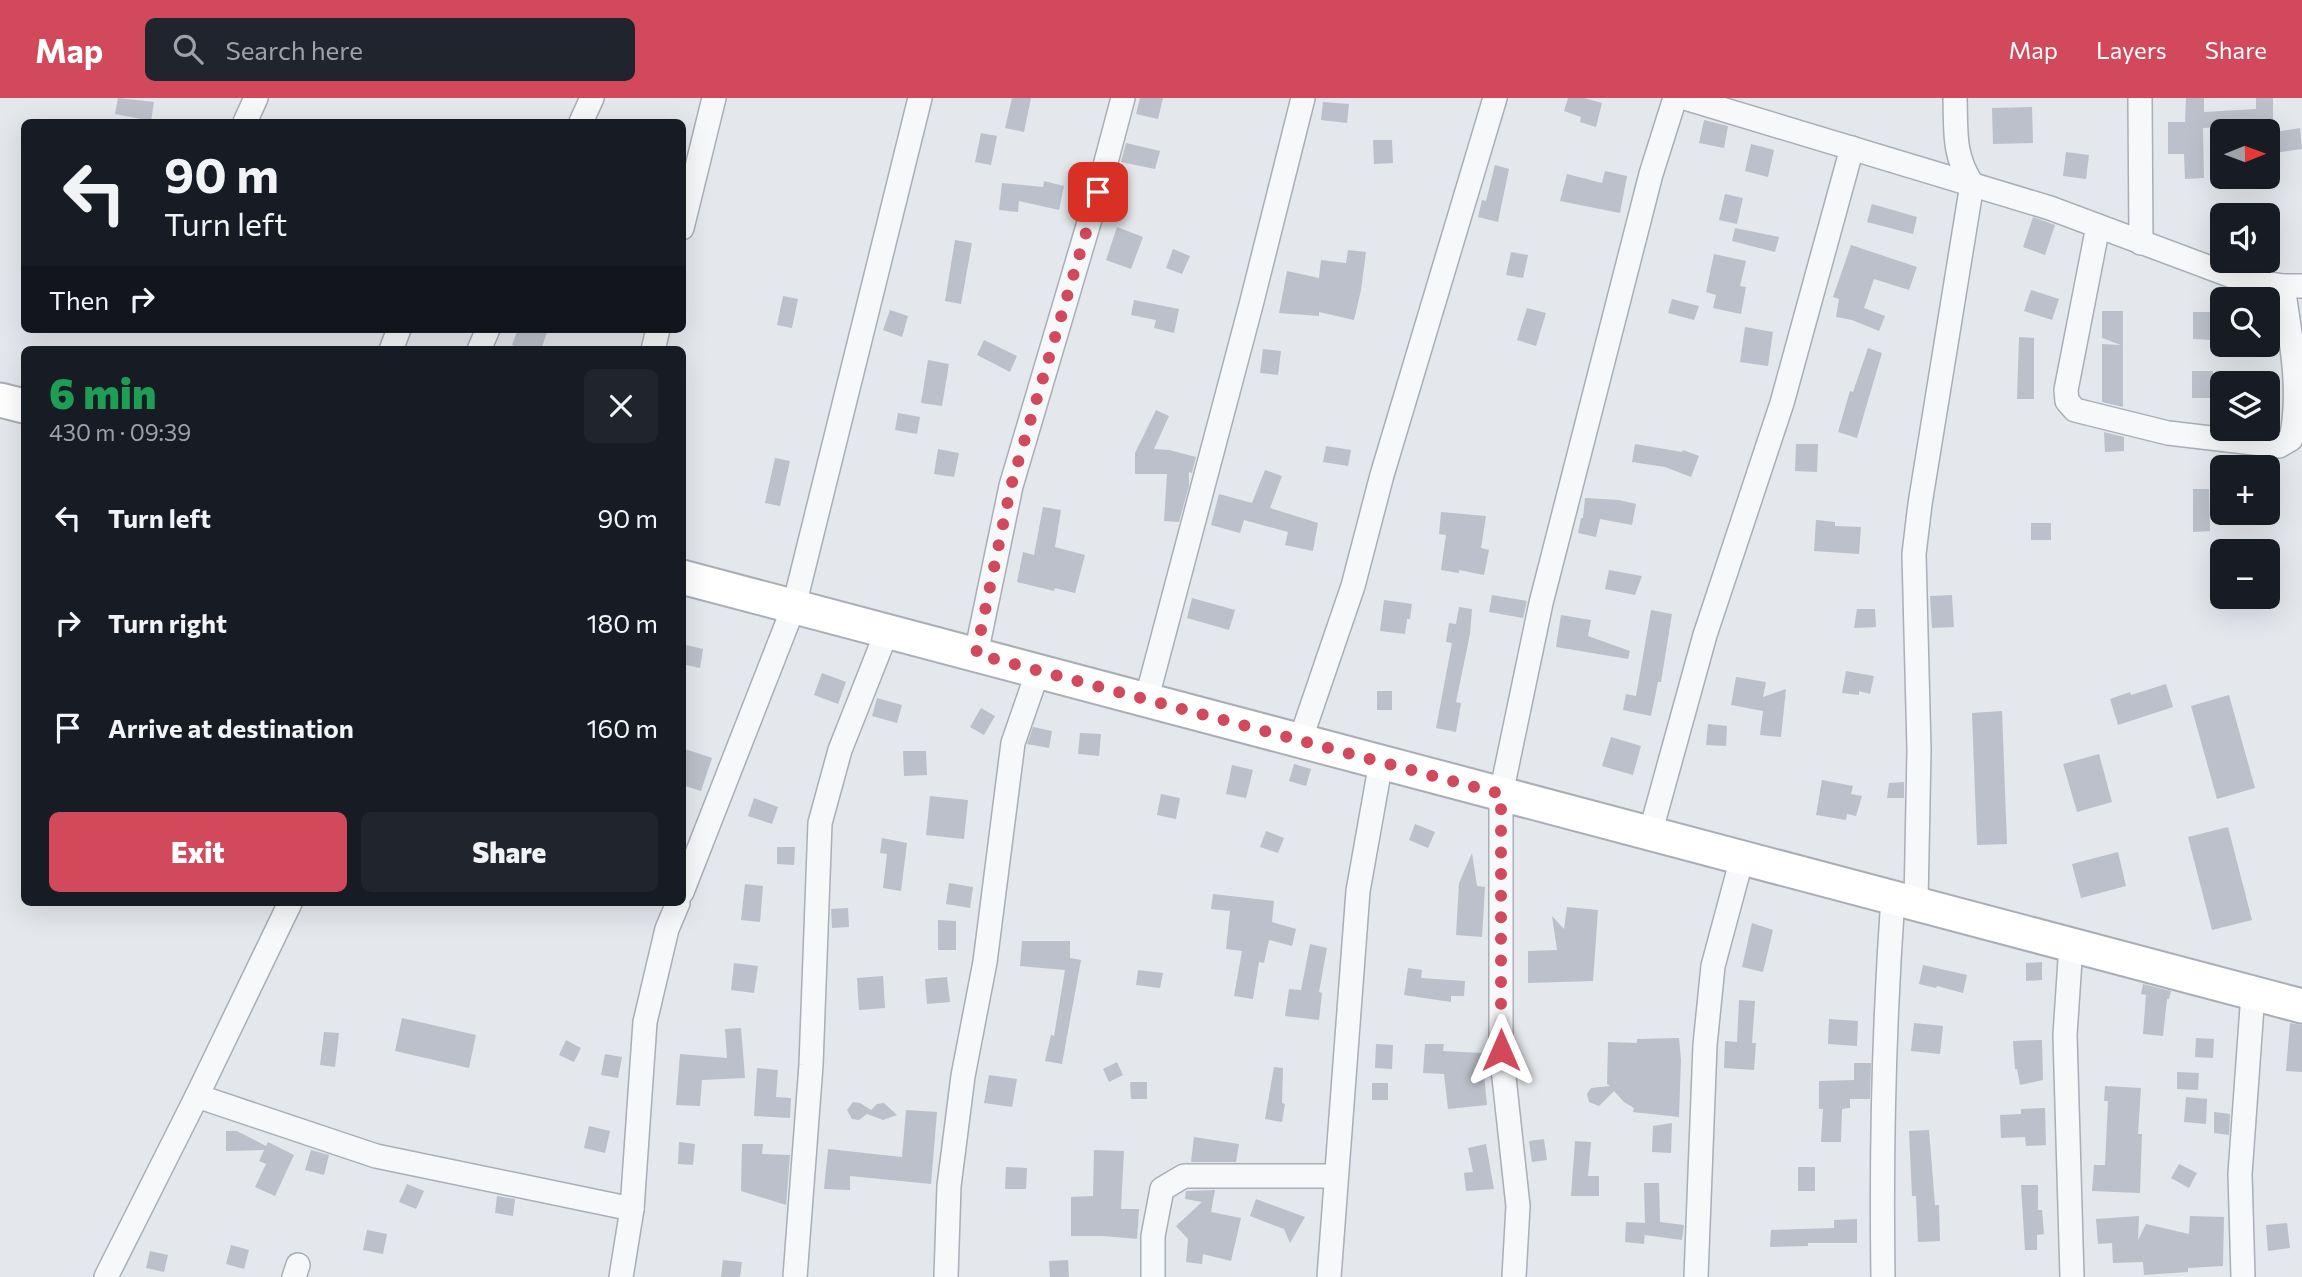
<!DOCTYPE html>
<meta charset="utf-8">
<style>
:root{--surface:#171b24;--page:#20242c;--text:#f1f3f6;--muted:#9ea1a6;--accent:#d1495b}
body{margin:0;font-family:Commissioner,sans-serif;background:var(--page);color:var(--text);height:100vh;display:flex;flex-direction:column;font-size:26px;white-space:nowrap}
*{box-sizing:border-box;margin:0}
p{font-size:23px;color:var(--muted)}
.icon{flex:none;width:38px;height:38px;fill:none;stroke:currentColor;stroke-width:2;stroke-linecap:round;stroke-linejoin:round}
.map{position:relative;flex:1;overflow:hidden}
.drawer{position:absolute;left:21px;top:248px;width:665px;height:560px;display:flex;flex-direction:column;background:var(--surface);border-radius:10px;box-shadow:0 7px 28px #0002}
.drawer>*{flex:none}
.banner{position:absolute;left:21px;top:21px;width:665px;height:214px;border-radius:10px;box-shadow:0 7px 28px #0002;background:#171b24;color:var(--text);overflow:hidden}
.needle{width:46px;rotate:89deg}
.buttons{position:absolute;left:2210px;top:21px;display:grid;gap:14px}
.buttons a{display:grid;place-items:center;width:70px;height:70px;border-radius:10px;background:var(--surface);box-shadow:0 7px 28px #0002;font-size:35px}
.pin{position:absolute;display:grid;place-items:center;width:60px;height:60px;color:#fff;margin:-30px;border-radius:14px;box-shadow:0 4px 10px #0006}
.me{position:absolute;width:77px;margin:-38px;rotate:0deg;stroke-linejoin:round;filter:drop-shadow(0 0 5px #0008)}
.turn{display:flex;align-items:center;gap:24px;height:147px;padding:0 28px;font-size:32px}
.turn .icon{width:91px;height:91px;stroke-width:2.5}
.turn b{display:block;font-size:49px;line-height:60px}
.then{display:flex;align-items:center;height:66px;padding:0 28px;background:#0003;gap:14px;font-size:26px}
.round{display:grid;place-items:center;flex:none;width:74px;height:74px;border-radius:10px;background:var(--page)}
.head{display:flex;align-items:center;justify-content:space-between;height:119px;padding:0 28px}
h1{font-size:42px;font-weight:800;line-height:52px;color:#1e9e55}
.button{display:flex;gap:14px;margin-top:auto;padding:14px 28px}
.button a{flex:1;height:80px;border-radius:10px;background:var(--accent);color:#fff;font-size:28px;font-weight:800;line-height:80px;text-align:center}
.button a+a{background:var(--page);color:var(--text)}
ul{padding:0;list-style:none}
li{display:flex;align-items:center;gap:21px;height:105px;padding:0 28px}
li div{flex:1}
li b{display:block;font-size:26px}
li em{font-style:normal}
header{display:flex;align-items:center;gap:42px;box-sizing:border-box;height:98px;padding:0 35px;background:var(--accent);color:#fff}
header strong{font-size:33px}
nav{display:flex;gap:38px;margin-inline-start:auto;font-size:24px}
.search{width:490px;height:63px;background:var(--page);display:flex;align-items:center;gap:18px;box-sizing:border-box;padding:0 24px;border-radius:10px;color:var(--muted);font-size:26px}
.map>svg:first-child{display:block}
.building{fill:#bbc0ca}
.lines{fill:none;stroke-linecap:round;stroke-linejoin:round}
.street-casing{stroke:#a9aeb7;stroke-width:26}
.secondary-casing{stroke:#a9aeb7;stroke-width:37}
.street{stroke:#f7f8fa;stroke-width:23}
.secondary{stroke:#fff;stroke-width:33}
.route{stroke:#d1495b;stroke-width:12;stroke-dasharray:0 21.6}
</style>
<header>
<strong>Map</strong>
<div class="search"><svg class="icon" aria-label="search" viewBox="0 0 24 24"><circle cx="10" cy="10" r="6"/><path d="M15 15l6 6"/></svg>Search here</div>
<nav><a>Map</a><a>Layers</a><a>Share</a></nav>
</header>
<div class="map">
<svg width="2302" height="1179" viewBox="0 0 2302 1179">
<rect width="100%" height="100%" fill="#e4e7ec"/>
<!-- building -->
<g class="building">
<polygon points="118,0 154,4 151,23 115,16"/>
<polygon points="1012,0 1031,0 1024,34 1005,30"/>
<polygon points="1140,0 1163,0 1158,21 1136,16"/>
<polygon points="1568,0 1584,0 1602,5 1596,29 1580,24 1581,19 1564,13"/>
<polygon points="2186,0 2204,0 2204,14 2256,11 2256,0 2273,0 2273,26 2203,30 2204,80 2185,81 2184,56 2168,56 2168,24 2185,24"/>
<polygon points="1323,4 1349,6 1347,25 1321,22"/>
<polygon points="2032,9 2033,45 1993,46 1992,10"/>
<polygon points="1704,22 1728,28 1724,50 1699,45"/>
<polygon points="2300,30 2302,51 2268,56 2268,35"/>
<polygon points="981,35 997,38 991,67 975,64"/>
<polygon points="1373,42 1392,42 1393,65 1374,66"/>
<polygon points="1126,45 1160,53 1155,71 1121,64"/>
<polygon points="1751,46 1774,52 1768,79 1745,73"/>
<polygon points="2066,54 2089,57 2086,81 2063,78"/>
<polygon points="1495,67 1509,71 1498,124 1478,119 1482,102 1486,103"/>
<polygon points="1605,73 1627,78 1620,115 1560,103 1567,76 1602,85"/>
<polygon points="1044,83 1064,88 1059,112 1019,103 1018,114 999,112 1002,85 1043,89"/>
<polygon points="1725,96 1743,100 1737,126 1719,122"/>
<polygon points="1872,106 1917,119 1913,136 1867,124"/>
<polygon points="2033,119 2055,127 2045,157 2023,149"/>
<polygon points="1117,129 1143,139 1131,171 1106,162"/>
<polygon points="1735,130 1779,139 1775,154 1732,143"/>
<polygon points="955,142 972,145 961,206 945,203"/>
<polygon points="1851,147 1917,169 1909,192 1874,181 1864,210 1885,218 1879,233 1852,222 1836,219 1839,201 1833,199"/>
<polygon points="1173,151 1190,158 1182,176 1166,170"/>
<polygon points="1348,152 1366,154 1361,192 1354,222 1319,214 1319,218 1279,215 1287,173 1319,180 1321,162 1346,165"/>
<polygon points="1511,154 1528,157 1523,180 1506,177"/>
<polygon points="1714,156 1746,163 1740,188 1746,189 1741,216 1713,210 1716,197 1706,194"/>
<polygon points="2031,192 2059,201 2052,222 2024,213"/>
<polygon points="783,198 798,201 792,230 777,227"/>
<polygon points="1672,201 1699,208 1694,222 1668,215"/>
<polygon points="1134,202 1179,211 1174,235 1154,230 1156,222 1131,217"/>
<polygon points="1527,210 1546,215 1536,248 1517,242"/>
<polygon points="890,212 908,218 902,239 883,232"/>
<polygon points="2102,213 2123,213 2123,309 2102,304 2102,246 2121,247 2102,240"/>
<polygon points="2193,214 2214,214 2214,242 2193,241"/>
<polygon points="1745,229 1773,234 1768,268 1740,264"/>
<polygon points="518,231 548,231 541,252 526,252 512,247"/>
<polygon points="2019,239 2034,240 2034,301 2017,301"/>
<polygon points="984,242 1017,258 1010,274 977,257"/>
<polygon points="1868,250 1882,255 1857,340 1838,334 1850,293 1853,294"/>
<polygon points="1263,251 1281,253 1278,277 1260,275"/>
<polygon points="928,262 949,266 942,308 921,305"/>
<rect x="2192" y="273" width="21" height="27"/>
<polygon points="1156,312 1169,318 1154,351 1169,352 1196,359 1192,375 1189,374 1189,388 1179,424 1164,423 1167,376 1135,376 1135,355"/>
<polygon points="898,315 920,319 917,336 895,332"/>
<polygon points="2104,334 2124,339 2124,353 2105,354"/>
<polygon points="1635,346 1682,354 1683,352 1699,358 1691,379 1665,369 1632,364"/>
<polygon points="1796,346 1818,346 1817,374 1795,373"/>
<polygon points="1326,348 1351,352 1348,368 1323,364"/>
<polygon points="938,351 959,355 954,379 934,376"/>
<polygon points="775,360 790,363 780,408 765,405"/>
<polygon points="1265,372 1282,378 1270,410 1318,425 1313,453 1285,447 1288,434 1244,422 1240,435 1211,427 1219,396 1252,405"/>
<polygon points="2193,391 2209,391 2210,433 2193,434"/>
<polygon points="1585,400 1619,402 1636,406 1632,427 1600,421 1596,439 1578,435 1581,420 1583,420"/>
<polygon points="1043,409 1061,412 1055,449 1085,457 1075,495 1055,490 1054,493 1017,484 1023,454 1034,457"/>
<polygon points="1441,414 1486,418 1481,450 1489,452 1484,477 1459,472 1459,475 1441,472 1446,437 1439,436"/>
<polygon points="1816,422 1835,424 1835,428 1861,429 1859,456 1814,453"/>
<rect x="2031" y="425" width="20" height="17"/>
<polygon points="1609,472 1642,478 1635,497 1605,491"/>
<polygon points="1492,497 1527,503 1523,520 1489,514"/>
<polygon points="1952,497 1954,529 1932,530 1930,498"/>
<polygon points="1192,500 1235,512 1229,532 1187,520"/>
<polygon points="1384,502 1412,506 1410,521 1407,521 1405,536 1380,533"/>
<polygon points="1459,509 1472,511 1470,536 1456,604 1461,605 1456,634 1436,630 1452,545 1446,544 1449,525 1456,526"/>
<polygon points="1857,511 1875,511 1876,529 1854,530"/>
<polygon points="1651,512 1672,516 1661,584 1658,584 1651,618 1623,612 1626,596 1636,598"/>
<polygon points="1561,517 1591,522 1588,538 1630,553 1628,561 1556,549"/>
<polygon points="682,546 703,551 700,570 682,566"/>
<polygon points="1846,573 1874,578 1870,596 1859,593 1859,597 1842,595"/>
<polygon points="822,575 846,584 838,606 814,597"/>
<polygon points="1736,579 1766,584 1763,599 1786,591 1781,639 1760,637 1763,613 1731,607"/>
<polygon points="2166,586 2173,609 2118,627 2110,601 2130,594 2131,597"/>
<rect x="1377" y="593" width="15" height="19"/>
<polygon points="2229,597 2255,690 2217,701 2191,608"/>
<polygon points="877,600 902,607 897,625 872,618"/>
<polygon points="981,610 995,618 984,637 970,629"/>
<polygon points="2002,613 2007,746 1977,747 1972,615"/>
<polygon points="1708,626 1727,628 1726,648 1706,647"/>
<polygon points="1033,629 1052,633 1049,650 1027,646"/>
<polygon points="1080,635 1101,636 1099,658 1078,656"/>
<polygon points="1611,639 1641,648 1633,677 1602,668"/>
<polygon points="682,650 712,660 701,693 682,687"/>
<polygon points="903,653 926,653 927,677 904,678"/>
<polygon points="2099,656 2112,704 2077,714 2063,666"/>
<polygon points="1294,666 1311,671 1306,688 1289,683"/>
<polygon points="1232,667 1253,672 1246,700 1226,696"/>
<polygon points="1822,682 1853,688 1851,696 1862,698 1856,718 1847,716 1846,722 1816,717"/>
<polygon points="1904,684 1904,700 1887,700 1889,685"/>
<polygon points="1161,696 1180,700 1176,721 1157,717"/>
<polygon points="930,698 968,702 964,741 926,737"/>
<polygon points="754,700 778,709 772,726 748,718"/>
<polygon points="1415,726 1435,734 1428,750 1409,742"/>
<polygon points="2228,729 2252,822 2212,832 2188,739"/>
<polygon points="1266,733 1284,740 1278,755 1260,749"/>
<polygon points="882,740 907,745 901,793 883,790 887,756 880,755"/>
<polygon points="777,749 795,749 794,767 777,766"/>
<polygon points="2118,754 2126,788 2081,800 2072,766"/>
<polygon points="1472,755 1477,788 1485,789 1482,839 1456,837 1459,785"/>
<polygon points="949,785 973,789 970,810 946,806"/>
<polygon points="745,786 763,788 760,824 741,822"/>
<polygon points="1213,796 1274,803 1272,824 1296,831 1292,848 1269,842 1264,865 1259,864 1253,901 1234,898 1242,853 1226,851 1230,813 1211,811"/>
<polygon points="1567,809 1598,812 1593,883 1528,885 1528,853 1557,852 1552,818 1564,831"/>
<polygon points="848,810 849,829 832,830 831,811"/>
<polygon points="938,822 956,823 956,852 938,852"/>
<polygon points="1752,825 1773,832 1763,874 1742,869"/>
<polygon points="1022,843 1070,843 1070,860 1081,862 1062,966 1045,963 1051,937 1054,938 1065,872 1020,868"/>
<polygon points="1310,846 1327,850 1319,894 1322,895 1319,922 1285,918 1289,891 1301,892"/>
<polygon points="2042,864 2042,882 2026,883 2026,865"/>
<polygon points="734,865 758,868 754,895 731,892"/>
<polygon points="1923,867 1967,877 1963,895 1937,888 1936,890 1919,886"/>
<polygon points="1408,870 1422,872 1421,880 1465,883 1464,898 1451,898 1451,904 1404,897"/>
<polygon points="1138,872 1163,875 1160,890 1136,887"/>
<polygon points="883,878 885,910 859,912 857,880"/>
<polygon points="947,879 950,904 927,906 925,881"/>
<polygon points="2143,886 2171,893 2169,901 2167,901 2163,938 2143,936 2146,897 2141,896"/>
<polygon points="1739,902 1755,903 1752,945 1756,945 1754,972 1724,970 1725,943 1737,944"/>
<polygon points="402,920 476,937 469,970 395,953"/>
<polygon points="1829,921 1858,923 1857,948 1828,946"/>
<polygon points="1914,925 1943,928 1940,956 1911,953"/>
<polygon points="2290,925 2302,927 2302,974 2286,973"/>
<polygon points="741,930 745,980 702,982 700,1008 676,1007 680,956 727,960 725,931"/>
<polygon points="324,934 339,935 335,969 320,967"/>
<polygon points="1679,940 1681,962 1679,1019 1633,1014 1634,1010 1624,1004 1614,993 1599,1008 1589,1004 1587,996 1591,990 1610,988 1607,986 1608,944 1637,945 1637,941"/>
<polygon points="2196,940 2214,941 2213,960 2195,959"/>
<polygon points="566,942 581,950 574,964 559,957"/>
<polygon points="2042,942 2043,982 2020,987 2017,971 2015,971 2013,943"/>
<polygon points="1376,946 1393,947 1392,971 1375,970"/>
<polygon points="1425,946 1444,946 1443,953 1482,955 1487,1007 1448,1011 1444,976 1423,975"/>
<polygon points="605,956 622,959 618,980 601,977"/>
<polygon points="1117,964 1123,977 1109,984 1103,971"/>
<polygon points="1854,965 1871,965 1870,1001 1850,1001 1850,1010 1842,1011 1841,1044 1821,1044 1823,1011 1819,1011 1819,983 1854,982"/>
<polygon points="1274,969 1283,970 1282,1005 1285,1006 1282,1024 1265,1021"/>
<polygon points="757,970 778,972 776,999 791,1000 790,1020 754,1018"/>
<polygon points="2177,974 2199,975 2198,992 2177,991"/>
<polygon points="989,977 1017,981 1012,1009 984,1005"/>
<polygon points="1130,984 1147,984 1147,1001 1131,1001"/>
<rect x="1372" y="985" width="16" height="17"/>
<polygon points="2105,988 2141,990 2138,1036 2142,1036 2140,1095 2092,1093 2094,1067 2105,1067 2108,1003 2104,1003"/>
<polygon points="2186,999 2207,1001 2206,1026 2184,1024"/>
<polygon points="853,1004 860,1005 871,1012 877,1006 884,1005 897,1017 883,1022 867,1016 859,1022 852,1021 847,1012"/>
<polygon points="2045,1010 2046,1047 2026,1048 2025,1039 2001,1040 2000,1017 2021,1016 2021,1011"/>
<polygon points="906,1012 937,1014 931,1086 850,1078 850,1092 824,1091 828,1051 902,1059"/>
<polygon points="2214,1014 2230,1016 2229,1037 2214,1035"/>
<polygon points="1672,1025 1671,1055 1652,1054 1653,1028"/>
<polygon points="589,1028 610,1033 605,1055 584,1050"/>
<polygon points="1929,1032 1935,1107 1939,1107 1940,1143 1918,1144 1916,1098 1912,1098 1909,1033"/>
<polygon points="226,1033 237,1033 266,1048 268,1044 294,1057 275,1098 255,1089 266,1066 259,1063 264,1052 226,1053"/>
<polygon points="1194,1039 1239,1046 1236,1064 1191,1064"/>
<polygon points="1544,1041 1547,1062 1532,1064 1529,1043"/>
<polygon points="1575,1043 1591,1044 1588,1078 1599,1078 1599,1098 1571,1098"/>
<polygon points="679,1044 695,1046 693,1067 678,1066"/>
<polygon points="742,1046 763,1046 762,1056 790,1057 786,1107 741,1093"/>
<polygon points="1486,1046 1494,1091 1466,1093 1464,1075 1473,1074 1468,1050"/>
<polygon points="311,1052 329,1057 324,1077 305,1072"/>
<polygon points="1094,1052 1124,1053 1121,1111 1139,1111 1137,1141 1103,1138 1071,1138 1071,1099 1093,1098"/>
<polygon points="2179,1066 2197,1075 2189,1090 2171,1080"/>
<polygon points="1006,1069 1027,1070 1026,1091 1005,1091"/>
<rect x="1798" y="1069" width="17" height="24"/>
<polygon points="1644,1085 1659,1085 1660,1124 1684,1127 1682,1142 1645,1137 1645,1133 1644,1146 1625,1144 1626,1124 1645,1125"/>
<polygon points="407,1086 424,1093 416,1111 399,1104"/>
<polygon points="2021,1087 2038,1087 2038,1112 2042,1112 2044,1136 2037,1137 2037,1152 2025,1152"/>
<polygon points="1215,1092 1211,1114 1241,1120 1231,1163 1203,1156 1202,1166 1186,1164 1188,1141 1176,1128 1202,1104 1185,1101 1186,1093"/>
<polygon points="497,1098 515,1101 513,1118 495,1115"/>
<polygon points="1256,1101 1305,1119 1290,1145 1284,1131 1250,1118"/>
<polygon points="2139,1118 2138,1142 2146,1126 2189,1136 2190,1118 2224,1119 2223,1168 2188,1170 2188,1174 2144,1177 2143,1164 2113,1165 2112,1145 2098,1146 2096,1121"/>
<polygon points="1857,1121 1857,1145 1808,1145 1808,1148 1770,1149 1771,1132 1834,1130 1834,1122"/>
<polygon points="2287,1125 2290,1150 2268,1153 2266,1127"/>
<polygon points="367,1132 387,1136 383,1156 363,1152"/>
<polygon points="231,1147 249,1152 244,1171 226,1166"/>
<polygon points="150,1153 168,1157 164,1174 146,1170"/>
<polygon points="723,1162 742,1164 740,1179 721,1179"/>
<polygon points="1068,1162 1069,1179 1050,1179 1049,1163"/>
</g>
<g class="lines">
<!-- street casing -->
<g class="street-casing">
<g id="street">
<polyline points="1685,0 2050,110 2240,181 2283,188 2302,188"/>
<polyline points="2140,0 2141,145"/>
<polyline points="245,24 256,0"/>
<polyline points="581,24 592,0"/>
<path d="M2098,128l-32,164 1,11 8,9 93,23 111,13 12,-7c11,-50 -1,-102 -8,-153"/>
<polyline points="682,130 714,0"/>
<polyline points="391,252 399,231"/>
<polyline points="479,252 488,231"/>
<polyline points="653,252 658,231"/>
<polyline points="976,556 1011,388 1098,94 1123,0"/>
<polyline points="1146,603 1251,207 1303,0"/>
<polyline points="1300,643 1353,488 1382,377 1495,0"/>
<polyline points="1650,736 1705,537 1782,305 1852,50"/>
<polyline points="682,794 794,508 920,0"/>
<path d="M1916,805l3,-153 -5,-196 6,-50 52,-320c-19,-29 -16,-53 -17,-86"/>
<polyline points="2071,847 2065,937 2072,1179"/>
<polyline points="197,998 376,1058 632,1111"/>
<polyline points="106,1179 197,998 290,805"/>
<polyline points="294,1179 298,1167"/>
<polyline points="621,1179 632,1111 645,924 667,831 678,805"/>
<polyline points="795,1179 811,967 820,725 840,652 887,533"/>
<polyline points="946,1179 949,1088 963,978 985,864 1013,645 1038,573"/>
<polyline points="1153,1179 1153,1138 1162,1091 1184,1078 1335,1078"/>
<polyline points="1329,1179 1358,793 1381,664"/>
<polyline points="1514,1179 1518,1108 1501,952 1501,696 1541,505 1651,76 1675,0"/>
<polyline points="1696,1179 1705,947 1713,868 1742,760"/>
<path d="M1883,1179c-2,-127 1,-253 10,-380"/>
<polyline points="2243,1179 2240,1076 2253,895"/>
</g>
</g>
<!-- secondary casing -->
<g class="secondary-casing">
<g id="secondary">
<polyline points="0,302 24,308"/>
<polyline points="682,479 2302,908"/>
</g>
</g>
<!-- street -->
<use href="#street" class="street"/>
<!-- secondary -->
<use href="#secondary" class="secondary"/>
</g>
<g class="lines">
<!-- route -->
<polyline class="route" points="1098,94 1011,388 976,556 1501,696 1501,952"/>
</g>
</svg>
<div class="buttons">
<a><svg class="needle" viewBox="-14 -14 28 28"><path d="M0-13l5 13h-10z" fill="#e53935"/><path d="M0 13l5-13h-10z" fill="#9ea1a6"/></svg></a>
<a><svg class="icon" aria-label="sound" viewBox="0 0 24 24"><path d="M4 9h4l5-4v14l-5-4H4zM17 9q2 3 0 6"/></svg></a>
<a><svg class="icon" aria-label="search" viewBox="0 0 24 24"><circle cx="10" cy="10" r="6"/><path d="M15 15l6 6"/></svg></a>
<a><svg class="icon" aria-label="layers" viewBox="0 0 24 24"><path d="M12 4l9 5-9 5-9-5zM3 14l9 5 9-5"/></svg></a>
<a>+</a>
<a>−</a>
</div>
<div class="pin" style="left:1098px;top:94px;background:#d93025"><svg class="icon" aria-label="arrive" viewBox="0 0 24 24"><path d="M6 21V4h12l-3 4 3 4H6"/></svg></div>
<svg class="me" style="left:1501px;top:952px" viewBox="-20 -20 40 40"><path d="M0-17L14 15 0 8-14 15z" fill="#d1495b" stroke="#fff" stroke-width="4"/></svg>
<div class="banner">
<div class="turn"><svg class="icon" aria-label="left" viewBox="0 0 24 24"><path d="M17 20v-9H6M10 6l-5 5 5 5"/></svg><div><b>90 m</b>Turn left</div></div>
<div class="then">Then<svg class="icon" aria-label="right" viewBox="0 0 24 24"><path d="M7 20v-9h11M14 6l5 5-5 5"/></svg></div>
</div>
<section class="drawer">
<div class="head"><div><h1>6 min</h1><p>430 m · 09:39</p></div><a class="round"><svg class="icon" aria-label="close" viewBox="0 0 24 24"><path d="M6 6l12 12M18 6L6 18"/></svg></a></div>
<ul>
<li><svg class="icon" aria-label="left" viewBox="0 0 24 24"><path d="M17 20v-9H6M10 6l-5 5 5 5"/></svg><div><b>Turn left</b></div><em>90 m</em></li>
<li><svg class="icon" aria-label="right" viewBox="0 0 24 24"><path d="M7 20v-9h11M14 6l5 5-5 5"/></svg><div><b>Turn right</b></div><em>180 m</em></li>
<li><svg class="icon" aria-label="arrive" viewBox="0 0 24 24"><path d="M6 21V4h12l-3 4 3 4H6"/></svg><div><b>Arrive at destination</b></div><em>160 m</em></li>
</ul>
<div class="button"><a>Exit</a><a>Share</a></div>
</section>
</div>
